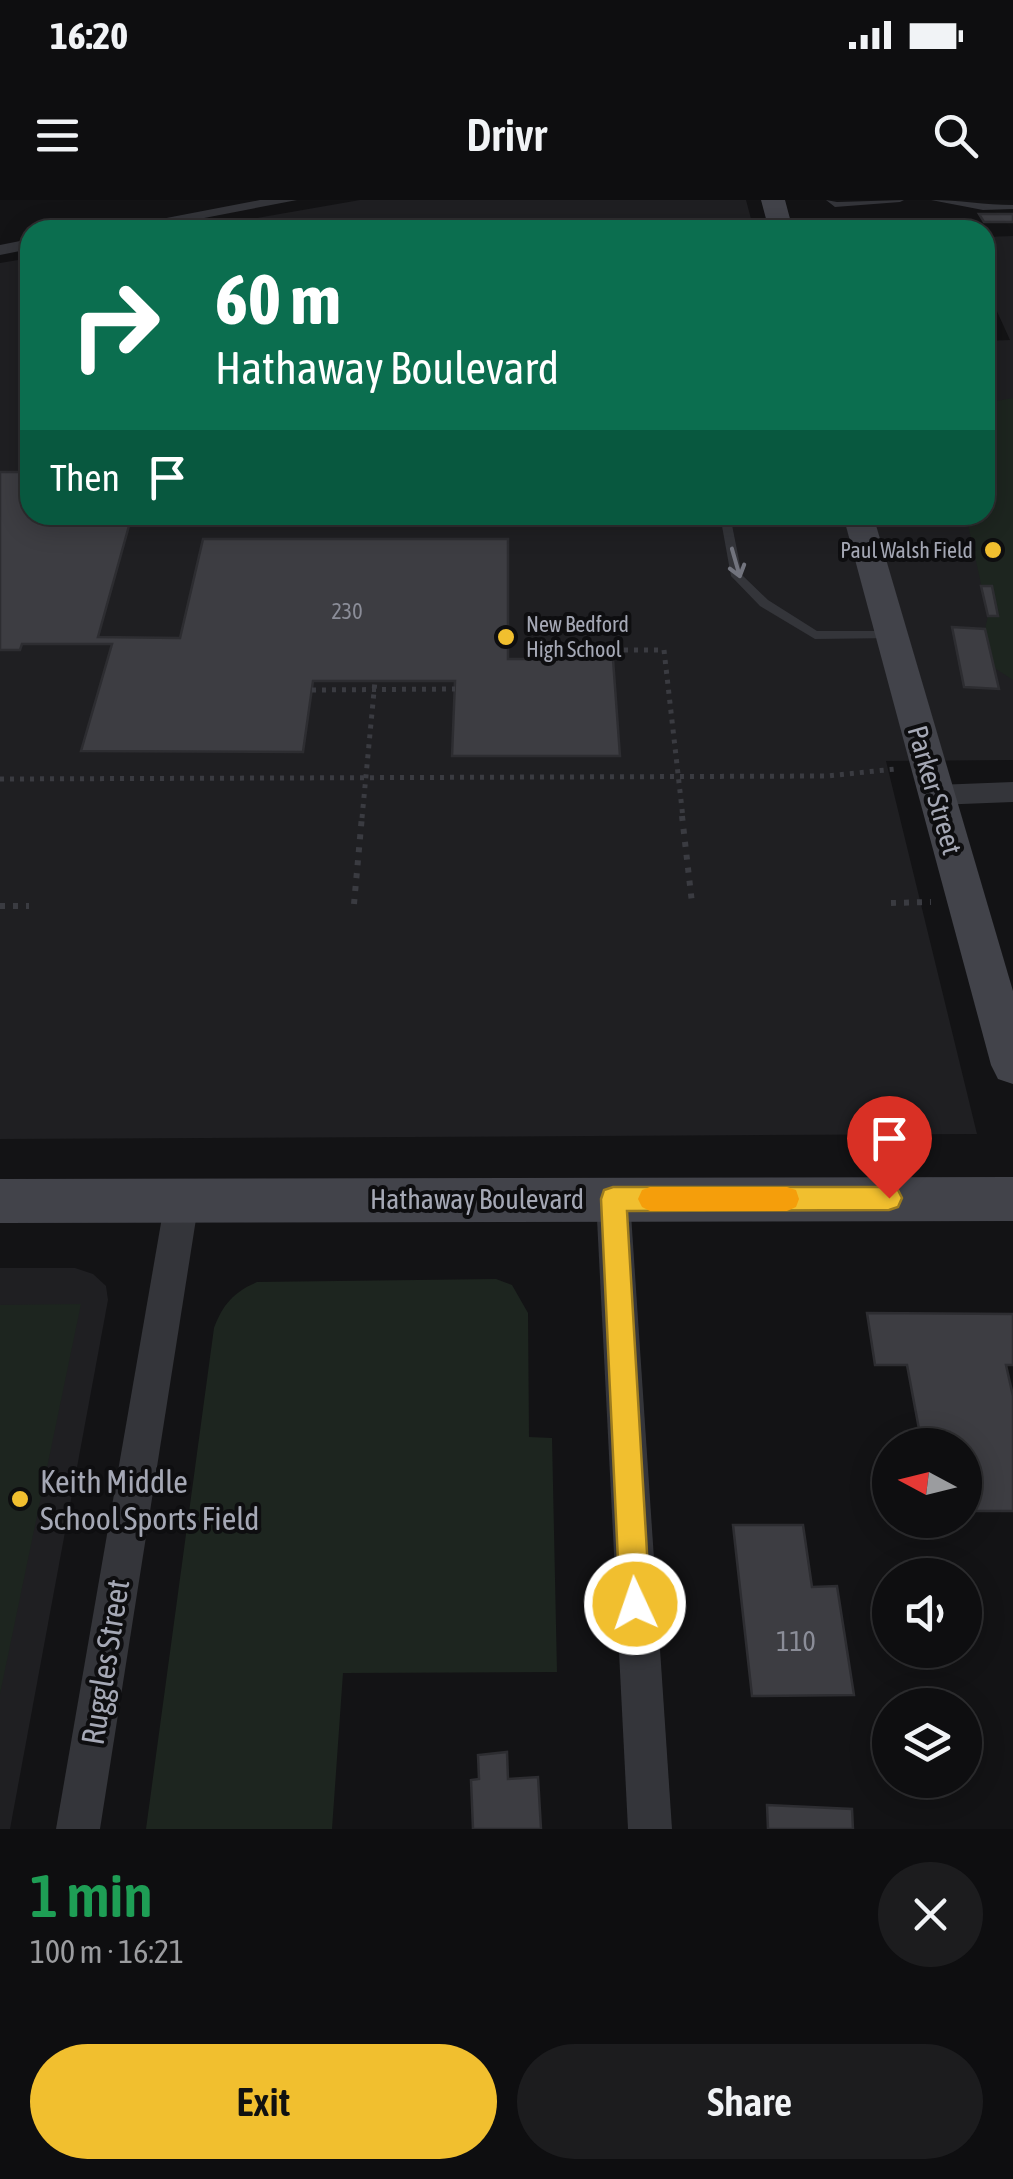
<!DOCTYPE html>
<meta charset="utf-8">
<style>
:root{--surface:#0e0e10;--page:#1c1c1e;--text:#f1f3f6;--muted:#9b9c9f;--line:#2e2e30;--accent:#f1bf2f}
body{margin:0;font-family:"Asap Condensed",sans-serif;background:var(--page);color:var(--text);height:100vh;display:flex;flex-direction:column;font-size:38px;white-space:nowrap}
*{box-sizing:border-box;margin:0}
p{font-size:32px;color:var(--muted)}
.icon{flex:none;width:55px;height:55px;fill:none;stroke:currentColor;stroke-width:2;stroke-linecap:round;stroke-linejoin:round}
.map{position:relative;height:1629px;overflow:hidden}
.panel{display:flex;flex-direction:column;background:var(--surface);flex:1}
.panel>*{flex:none}
.guide{position:absolute;left:20px;top:20px;width:975px;height:305px;border-radius:30px;box-shadow:0 5px 25px #0003,0 0 0 2px var(--line);background:#0b6e4f;color:#fff;overflow:hidden}
.needle{width:65px;rotate:277deg}
.buttons{position:absolute;left:872px;top:1228px;display:grid;gap:20px}
.buttons a{display:grid;place-items:center;width:110px;height:110px;border-radius:50%;background:var(--surface);box-shadow:0 5px 25px #0003,0 0 0 2px var(--line);font-size:50px}
.pin{position:absolute;display:grid;place-items:center;width:85px;height:85px;color:#fff;margin:-102px -42px;border-radius:50% 50% 50% 0;rotate:-45deg;box-shadow:0 0 10px #0007}
.pin .icon{rotate:45deg}
.me{position:absolute;width:110px;margin:-55px;rotate:357deg;stroke-linejoin:round;filter:drop-shadow(0 0 8px #0008)}
.turn{display:flex;align-items:center;gap:35px;height:210px;padding:0 30px;font-size:45px}
.turn .icon{width:130px;height:130px;stroke-width:2.5}
.turn b{display:block;font-size:70px;line-height:85px}
.then{display:flex;align-items:center;height:95px;padding:0 30px;background:#0003;gap:20px;font-size:38px}
.round{display:grid;place-items:center;flex:none;width:105px;height:105px;border-radius:52px;background:var(--page)}
.headline{display:flex;align-items:center;justify-content:space-between;height:170px;padding:0 30px}
h1{font-size:60px;font-weight:600;line-height:75px;color:#1e9e55}
.primary-button{display:flex;gap:20px;margin-top:auto;padding:20px 30px}
.primary-button a{flex:1;height:115px;border-radius:60px;background:var(--accent);color:#111;font-size:40px;font-weight:600;line-height:115px;text-align:center}
.primary-button a+a{background:var(--page);color:var(--text)}
.status{display:flex;justify-content:space-between;align-items:center;height:70px;padding:0 50px;background:var(--surface);direction:ltr}
.status svg{height:28px;fill:currentColor}
header{display:flex;justify-content:space-between;align-items:center;height:130px;padding:0 30px;background:var(--surface);font-size:45px;font-weight:600}
.map>svg:first-child{display:block}
.built{fill:#1f1f22}
.green{fill:#1d251f}
.building{fill:#3d3d42;stroke:#2d2d31;stroke-width:2.5}
.lines{fill:none;stroke-linecap:round;stroke-linejoin:round}
.path-far1{stroke:#3a3b41;stroke-width:5;stroke-dasharray:4 6;stroke-linecap:butt}
.path{stroke:#3a3b41;stroke-width:6;stroke-dasharray:5 8;stroke-linecap:butt}
.service{fill:#34353a;fill-rule:evenodd}
.minor{fill:#34353a;fill-rule:evenodd}
.secondary{fill:#42434a;fill-rule:evenodd}
.oneway{stroke:#72747e}
.route{fill:#f1bf2f;stroke:#9d7c1f;stroke-width:2.5}
.slow{fill:#f59e0b}
.poi-dot{fill:#f1bf2f;stroke:#0e0e10;stroke-width:4}
.labels{text-anchor:middle;dominant-baseline:central;stroke-width:8;stroke-linejoin:round;paint-order:stroke}
.far-poi-label{font-size:22px;fill:#a5a8b5;stroke:#0e0e10;text-anchor:end}
.number-label{font-size:22px;fill:#8b8d98}
.street-label{font-size:28px;fill:#a5a8b5;stroke:#0e0e10}
.near-number-label{font-size:28px;fill:#8b8d98}
.near-poi-label{font-size:32px;fill:#a5a8b5;stroke:#0e0e10;text-anchor:start}
.near-street-label{font-size:32px;fill:#a5a8b5;stroke:#0e0e10}
</style>
<div class="status"><b>16:20</b><svg viewBox="0 0 49 12"><path d="M0 12V9h3v3zM5 12V6h3v6zM10 12V3h3v9zM15 12V0h3v12zM26 1h20v11H26zM47 4h2v5h-2z"/></svg></div>
<header><svg class="icon" aria-label="menu" viewBox="0 0 24 24"><path d="M4 6h16M4 12h16M4 18h16"/></svg>Drivr<svg class="icon" aria-label="search" viewBox="0 0 24 24"><circle cx="10" cy="10" r="6"/><path d="M15 15l6 6"/></svg></header>
<div class="map">
<svg width="1013" height="1629" viewBox="0 0 1013 1629">
<rect width="100%" height="100%" fill="#131315"/>
<!-- built -->
<g class="built">
<polygon points="360,0 746,0 754,30 189,30"/>
<polygon points="1013,36 1013,560 886,561 977,934 0,939 0,63 30,58 30,315 985,315 985,141 1010,140 985,85 985,37"/>
<polygon points="0,1068 75,1068 93,1074 106,1086 108,1100 10,1629 0,1629"/>
</g>
<!-- green -->
<g class="green">
<polygon points="1013,198 1013,480 993,467 985,429 988,416 966,315 985,315 985,203"/>
<path d="M496,1079l16,6 16,28 1,124 23,1 5,234 -214,1 -11,156h-186l68,-501c9,-24 20,-36 43,-46z"/>
<polygon points="81,1104 0,1494 0,1105"/>
</g>
<!-- building -->
<g class="building">
<polygon points="979,14 1013,14 1013,22 984,22"/>
<polygon points="0,272 30,272 30,315 132,315 98,437 180,438 203,339 508,339 508,459 613,459 620,556 452,556 455,481 313,481 303,552 81,551 112,444 22,444 20,450 0,450"/>
<polygon points="981,386 992,386 998,416 988,416"/>
<polygon points="952,427 985,429 999,489 964,487"/>
<polygon points="867,1113 1013,1114 1013,1165 1006,1165 1013,1196 1013,1311 965,1311 965,1245 922,1245 907,1165 875,1165"/>
<polygon points="733,1325 803,1325 812,1387 837,1386 854,1495 752,1496"/>
<polygon points="507,1552 508,1579 538,1577 541,1629 473,1629 471,1580 479,1579 478,1555"/>
<polygon points="767,1605 852,1609 853,1629 768,1629"/>
</g>
<g class="lines">
<!-- path-far1 -->
<g class="path-far1">
<polyline points="603,459 603,450 664,450 683,618"/>
<polyline points="312,490 455,489"/>
<polyline points="0,579 827,576 895,569"/>
<polyline points="362,618 375,481"/>
</g>
<!-- path -->
<g class="path">
<polyline points="682,616 692,703"/>
<polyline points="891,703 931,702"/>
<polyline points="354,704 362,616"/>
<polyline points="0,706 29,706"/>
</g>
<!-- service -->
<g class="service">
<polygon points="826,0 837,2 904,0 900,2 835,7"/>
<path d="M931,0c28,0 54,5 82,5v4l-30,1z"/>
<polygon points="720,315 730,315 742,375 768,400 817,431 891,431 895,432 895,438 815,439 760,406 731,376"/>
</g>
<!-- minor -->
<g class="minor">
<polygon points="260,0 297,0 142,30 104,30"/>
<polygon points="30,39 30,49 0,55 0,45"/>
<polygon points="1013,582 1013,602 936,605 923,595 936,585"/>
<polygon points="613,983 625,988 630,999 672,1629 628,1629 596,999 601,988"/>
<polygon points="182,984 194,989 199,1000 100,1629 56,1629 165,1000 170,989"/>
</g>
<!-- secondary -->
<g class="secondary">
<polygon points="761,0 785,0 793,30 769,30"/>
<polygon points="843,315 873,315 1013,791 1013,884 998,879 991,865"/>
<polygon points="1013,977 1013,1021 0,1023 0,979"/>
</g>
</g>
<!-- one-way arrows -->
<defs><path id="oneway-shaft" d="M-6 0H5M1.5-3L5.5 0L1.5 3" fill="none" stroke-width="1.6" stroke-linecap="round" stroke-linejoin="round" transform="scale(2.5)"/></defs>
<use class="oneway" href="#oneway-shaft" transform="translate(736 363) rotate(74)"/>
<!-- route -->
<polygon class="route" points="613,987 889,987 898,990 902,998 898,1007 889,1010 627,1011 650,1404 646,1414 635,1419 625,1414 620,1404 601,999 604,990"/>
<!-- slow -->
<polygon class="slow" points="650,987 787,987 796,990 799,999 796,1007 787,1011 650,1011 642,1007 638,999 642,990"/>
<!-- markers -->
<g class="poi-dot">
<circle cx="993" cy="350" r="10"/>
<circle cx="506" cy="437" r="10"/>
<circle cx="20" cy="1299" r="10"/>
</g>
<g class="labels">
<!-- far-poi labels -->
<g class="far-poi-label">
<text x="973" y="350">Paul Walsh Field</text>
<text x="526" y="424" text-anchor="start">New Bedford<tspan x="526" dy="25">High School</tspan></text>
</g>
<!-- number labels -->
<g class="number-label">
<text x="347" y="411">230</text>
</g>
<!-- street labels -->
<g class="street-label">
<text transform="translate(935 590) rotate(74)">Parker Street</text>
<text x="477" y="999">Hathaway Boulevard</text>
</g>
<!-- near-number labels -->
<g class="near-number-label">
<text x="796" y="1441">110</text>
</g>
<!-- near-poi labels -->
<g class="near-poi-label">
<text x="40" y="1281">Keith Middle<tspan x="40" dy="37">School Sports Field</tspan></text>
</g>
<!-- near-street labels -->
<g class="near-street-label">
<text transform="translate(105 1462) rotate(-81)">Ruggles Street</text>
</g>
</g>
</svg>
<div class="buttons">
<a><svg class="needle" viewBox="-14 -14 28 28"><path d="M0-13l5 13h-10z" fill="#e53935"/><path d="M0 13l5-13h-10z" fill="#9b9c9f"/></svg></a>
<a><svg class="icon" aria-label="sound" viewBox="0 0 24 24"><path d="M4 9h4l5-4v14l-5-4H4zM17 9q2 3 0 6"/></svg></a>
<a><svg class="icon" aria-label="layers" viewBox="0 0 24 24"><path d="M12 4l9 5-9 5-9-5zM3 14l9 5 9-5"/></svg></a>
</div>
<div class="pin" style="left:889px;top:998px;background:#d93025"><svg class="icon" aria-label="arrive" viewBox="0 0 24 24"><path d="M6 21V4h12l-3 4 3 4H6"/></svg></div>
<svg class="me" style="left:635px;top:1404px" viewBox="-20 -20 40 40"><circle r="17" fill="#f1bf2f" stroke="#fff" stroke-width="3"/><path d="M0-11L8 9 0 5-8 9z" fill="#fff"/></svg>
<div class="guide">
<div class="turn"><svg class="icon" aria-label="right" viewBox="0 0 24 24"><path d="M7 20v-9h11M14 6l5 5-5 5"/></svg><div><b>60 m</b>Hathaway Boulevard</div></div>
<div class="then">Then<svg class="icon" aria-label="arrive" viewBox="0 0 24 24"><path d="M6 21V4h12l-3 4 3 4H6"/></svg></div>
</div>
</div>
<section class="panel">
<div class="headline"><div><h1>1 min</h1><p>100 m · 16:21</p></div><a class="round"><svg class="icon" aria-label="close" viewBox="0 0 24 24"><path d="M6 6l12 12M18 6L6 18"/></svg></a></div>
<div class="primary-button"><a>Exit</a><a>Share</a></div>
</section>
